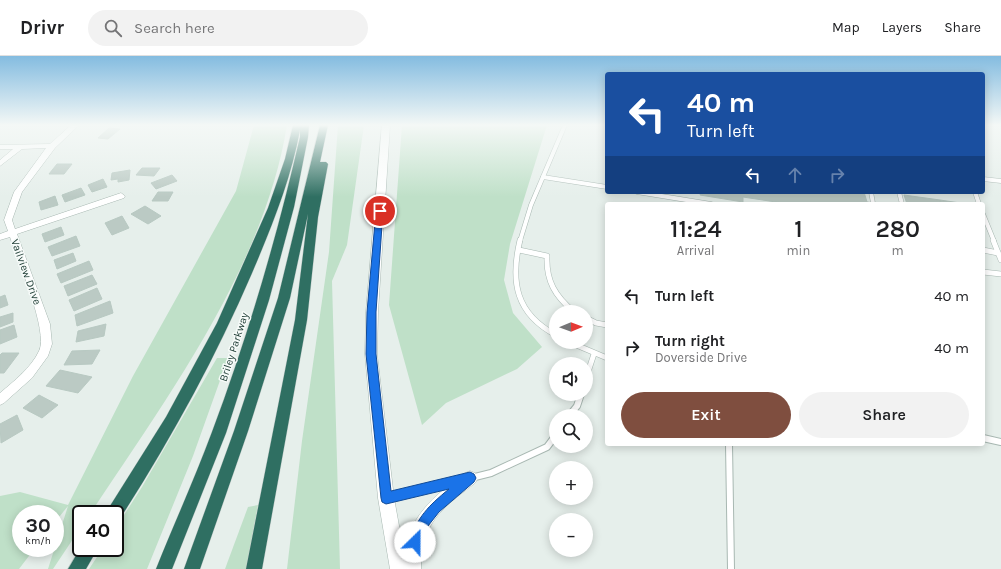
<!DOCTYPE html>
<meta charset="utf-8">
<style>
:root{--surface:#fff;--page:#f2f2f2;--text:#202124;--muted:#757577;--line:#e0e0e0;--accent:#7f4e3f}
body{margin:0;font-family:Karla,sans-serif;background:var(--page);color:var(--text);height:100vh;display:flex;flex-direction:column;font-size:15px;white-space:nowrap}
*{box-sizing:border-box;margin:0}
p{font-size:13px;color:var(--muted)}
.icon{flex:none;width:22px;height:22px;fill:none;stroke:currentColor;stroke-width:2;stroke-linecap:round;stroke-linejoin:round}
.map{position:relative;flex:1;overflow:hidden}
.sheet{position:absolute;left:605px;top:146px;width:380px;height:244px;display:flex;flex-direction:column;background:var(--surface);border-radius:4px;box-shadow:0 2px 10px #0003}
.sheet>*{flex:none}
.hud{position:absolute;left:605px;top:16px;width:380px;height:122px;border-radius:4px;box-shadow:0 2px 10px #0003;background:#1a4fa0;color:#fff;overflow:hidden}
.needle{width:26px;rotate:89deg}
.buttons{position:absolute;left:549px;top:249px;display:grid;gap:8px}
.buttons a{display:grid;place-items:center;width:44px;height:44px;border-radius:50%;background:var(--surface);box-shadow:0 2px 10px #0003;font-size:20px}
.speed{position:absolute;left:12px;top:449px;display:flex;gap:8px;font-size:20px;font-weight:700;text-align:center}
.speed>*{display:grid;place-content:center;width:52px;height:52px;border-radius:50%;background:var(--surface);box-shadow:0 2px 10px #0003;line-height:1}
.speed small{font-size:10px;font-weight:400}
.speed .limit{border:2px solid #111;border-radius:6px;background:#fff;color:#111}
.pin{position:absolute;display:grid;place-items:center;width:34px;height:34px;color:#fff;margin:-17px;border:2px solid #fff;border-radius:50%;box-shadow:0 1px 4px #0007}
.me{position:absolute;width:44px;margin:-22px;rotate:23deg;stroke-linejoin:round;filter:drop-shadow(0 0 3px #0008)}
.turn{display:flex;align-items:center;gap:14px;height:84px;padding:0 16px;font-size:18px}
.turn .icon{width:52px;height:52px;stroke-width:2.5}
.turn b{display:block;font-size:28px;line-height:34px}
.lanes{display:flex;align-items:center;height:38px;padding:0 16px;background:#0003;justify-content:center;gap:20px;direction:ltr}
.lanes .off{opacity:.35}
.eta{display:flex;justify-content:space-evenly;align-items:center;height:68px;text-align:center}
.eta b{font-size:24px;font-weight:600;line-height:28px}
.primary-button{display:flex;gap:8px;margin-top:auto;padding:8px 16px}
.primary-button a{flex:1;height:46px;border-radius:24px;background:var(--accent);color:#fff;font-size:16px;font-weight:600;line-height:46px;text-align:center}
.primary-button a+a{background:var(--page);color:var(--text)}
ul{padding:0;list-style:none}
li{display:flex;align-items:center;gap:12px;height:52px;padding:0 16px}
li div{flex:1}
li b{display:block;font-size:15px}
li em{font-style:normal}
header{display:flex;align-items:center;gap:24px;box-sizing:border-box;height:56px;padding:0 20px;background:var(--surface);border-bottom:1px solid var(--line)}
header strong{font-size:19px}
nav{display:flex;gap:22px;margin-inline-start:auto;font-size:14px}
.search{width:280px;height:36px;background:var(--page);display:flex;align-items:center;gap:10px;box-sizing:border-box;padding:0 14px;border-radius:22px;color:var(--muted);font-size:15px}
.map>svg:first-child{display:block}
.green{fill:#bfe0c8}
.building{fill:#bbcac4;stroke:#b8c9c2}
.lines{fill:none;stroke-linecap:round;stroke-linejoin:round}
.service-far2-casing{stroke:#a8b8b2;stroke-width:5}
.service-far1-casing{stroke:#a8b8b2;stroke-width:6}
.service-casing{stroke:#a8b8b2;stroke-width:8}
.minor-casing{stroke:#a8b8b2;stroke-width:1}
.tertiary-casing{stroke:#a8b8b2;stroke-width:1}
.motorway-casing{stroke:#c2cac8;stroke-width:1}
.service-far2{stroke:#fff;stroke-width:4}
.service-far1{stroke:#fff;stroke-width:5}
.service{stroke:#fff;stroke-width:6}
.minor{fill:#fff;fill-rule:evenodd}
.tertiary{fill:#fff;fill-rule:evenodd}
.motorway{fill:#2f6f62;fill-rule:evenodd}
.route{fill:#1a73e8;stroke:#114b97}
.labels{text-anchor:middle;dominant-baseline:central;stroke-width:3;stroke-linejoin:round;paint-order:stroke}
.street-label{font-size:11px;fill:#24423a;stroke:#f7fbf9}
</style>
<header>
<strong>Drivr</strong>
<div class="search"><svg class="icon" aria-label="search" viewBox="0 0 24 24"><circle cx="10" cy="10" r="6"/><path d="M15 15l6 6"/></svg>Search here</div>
<nav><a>Map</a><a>Layers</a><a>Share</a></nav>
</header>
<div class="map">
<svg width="1001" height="513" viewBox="0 0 1001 513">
<rect width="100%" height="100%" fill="#e6efeb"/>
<!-- green -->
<g class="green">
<path d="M254,69h33c-23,142 -119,271 -197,389h-9v13l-28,42h-5l20,-63 -13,16v-8h-34v34h14l-16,21h-19v-73l20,-4 48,13 65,-129 103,-185z"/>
<polygon points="338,69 364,69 347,189 332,225 340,513 287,513 302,385 329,196"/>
<polygon points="402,69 547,69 510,188 504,224 513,257 542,291 517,313 446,347 422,369 389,249"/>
<polygon points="217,302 228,302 193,400 147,513 89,513 103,492 115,492 115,473 142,431"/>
<polygon points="258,449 246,513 225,513 248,451"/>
</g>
<!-- building -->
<g class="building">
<polygon points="109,72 120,73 108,83 98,82"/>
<polygon points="57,108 72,108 64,118 49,118"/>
<polygon points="142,112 160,112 154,120 136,119"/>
<polygon points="130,114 129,124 118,126 118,123 111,124 112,117"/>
<polygon points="172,119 177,125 156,133 151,127"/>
<polygon points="103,123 107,131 92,136 88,129"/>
<polygon points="81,132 85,139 65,146 62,139"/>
<polygon points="158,136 173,136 168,145 152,145"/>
<polygon points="701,136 864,136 867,146 879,148 789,148 743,141 743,146 700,139"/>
<polygon points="904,139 940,144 941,148 907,148"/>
<polygon points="55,140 58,149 41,154 39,146"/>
<polygon points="940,144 967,148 941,148"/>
<polygon points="145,150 161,160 148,168 131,158"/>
<polygon points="122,160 129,172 112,179 105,167"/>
<polygon points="61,171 64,179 45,186 42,178"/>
<polygon points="76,180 80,190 52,200 48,191"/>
<polygon points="73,197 76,205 57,213 54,204"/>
<polygon points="89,205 93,214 61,227 57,218"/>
<polygon points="92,219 97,228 68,240 64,230"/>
<polygon points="97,232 102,243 74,255 69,244"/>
<polygon points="5,239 8,249 0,252 0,241"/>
<polygon points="110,245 113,257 77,270 75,259"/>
<polygon points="13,257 13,266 0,271 0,261"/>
<polygon points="106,268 104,280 76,286 78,275"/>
<polygon points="14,269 17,281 0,288 0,274"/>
<polygon points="100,294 92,308 64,309 72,295"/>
<polygon points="2,297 19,297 4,317 0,317 0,299"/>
<polygon points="60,314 92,321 78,337 46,330"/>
<polygon points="39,339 58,349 42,362 23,352"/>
<polygon points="17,359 23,374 1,387 0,368"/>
</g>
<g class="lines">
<!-- service-far2 casing -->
<g class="service-far2-casing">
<g id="service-far2">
<polyline points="543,121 607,131"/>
<polyline points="983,123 1001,125"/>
<polyline points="637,136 711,148"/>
<polyline points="871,136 873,147"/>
<polyline points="899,136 902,148"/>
<polyline points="975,136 979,148"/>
<polyline points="983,158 994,185"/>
<polyline points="520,185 531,149 565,69"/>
</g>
</g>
<!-- service-far1 casing -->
<g class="service-far1-casing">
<g id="service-far1">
<path d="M520,184c-10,42 -4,74 36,95"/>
<polyline points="993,184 1001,204"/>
<path d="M519,194l28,6c-1,25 8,40 27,56"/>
<polyline points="983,194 998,197"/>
<polyline points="983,216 1001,218"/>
<polyline points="586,262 596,267 607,269"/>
<polyline points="569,286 607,302"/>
<polyline points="586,322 594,298"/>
</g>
</g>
<!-- service casing -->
<g class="service-casing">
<g id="service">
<polyline points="569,360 577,350 581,338"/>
<polyline points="983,382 1001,386"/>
<polyline points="729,388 731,513"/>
<polyline points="471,422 491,417 547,391 556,379"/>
<polyline points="387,442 459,425"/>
</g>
</g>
<!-- minor casing -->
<g class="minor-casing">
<path id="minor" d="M71,69h8l-24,23 -33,44 -10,28 3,9 103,-35 3,-1 4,3 -1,2 -107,36 33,90 2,20 -4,12 -16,22 -28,25 -4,2v-12c14,-12 31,-25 39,-42 10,-19 -22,-92 -29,-114l-10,3v-6l8,-3 -4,-11 10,-28 32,-44 -24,1 -22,17v-6l13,-11h-13v-4l50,-1z"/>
</g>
<!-- tertiary casing -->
<g class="tertiary-casing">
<path id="tertiary" d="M382,69h8l-12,187 -1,42 17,144 11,61c0,-40 30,-64 60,-86l5,-2 5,2 3,5 -3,5c-34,26 -54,40 -54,86h-31l-12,-71 -13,-144 1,-42z"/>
</g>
<!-- motorway casing -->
<g class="motorway-casing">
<g id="motorway">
<path d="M293,69h16l-1,12 -14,70 -25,93 -43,133 -54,136h-16c18,-45 39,-91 56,-137 36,-96 65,-195 88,-295v-7c-9,49 -28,96 -48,143 -37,86 -82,168 -133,247l-4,1v-7h-10l61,-97 51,-94 51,-115 17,-49z"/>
<polygon points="320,69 328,69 320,106 326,106 328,108 318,161 307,264 262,513 246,513 295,264 308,158 290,242 248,375 200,513 184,513 234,375 278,242"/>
<polygon points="81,491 98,492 86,513 68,513"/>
</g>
</g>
<!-- service-far2 -->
<use href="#service-far2" class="service-far2"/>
<!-- service-far1 -->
<use href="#service-far1" class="service-far1"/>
<!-- service -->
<use href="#service" class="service"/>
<!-- minor -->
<use href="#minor" class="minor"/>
<!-- tertiary -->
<use href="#tertiary" class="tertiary"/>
<!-- motorway -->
<use href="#motorway" class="motorway"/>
</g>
<!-- sky -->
<linearGradient id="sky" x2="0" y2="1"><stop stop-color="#84bce0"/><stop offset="0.49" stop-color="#f4f8f6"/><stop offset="1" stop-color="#f4f8f6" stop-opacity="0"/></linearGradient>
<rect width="1001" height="141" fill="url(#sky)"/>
<!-- route -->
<path class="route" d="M380,153l3,2 -7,101v42l15,137 79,-19 4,2 2,4 -2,4 -35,30 -11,14 -9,20 -4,2 -5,-2 -2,-4c11,-26 19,-35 41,-53l-63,15 -4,-2 -1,-4 -15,-144 1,-42 9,-101z"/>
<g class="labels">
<!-- street labels -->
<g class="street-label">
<text transform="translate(26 216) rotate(70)">Vailview Drive</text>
<text transform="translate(234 291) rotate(-72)">Briley Parkway</text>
</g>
</g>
</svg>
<div class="buttons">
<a><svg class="needle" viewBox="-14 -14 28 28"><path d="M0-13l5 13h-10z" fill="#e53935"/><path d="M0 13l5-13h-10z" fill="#757577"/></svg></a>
<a><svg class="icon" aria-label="sound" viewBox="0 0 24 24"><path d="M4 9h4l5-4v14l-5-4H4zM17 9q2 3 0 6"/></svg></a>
<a><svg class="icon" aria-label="search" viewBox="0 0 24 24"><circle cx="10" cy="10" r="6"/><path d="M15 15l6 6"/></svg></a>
<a>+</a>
<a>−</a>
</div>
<div class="speed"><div>30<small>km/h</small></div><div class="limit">40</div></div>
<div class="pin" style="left:380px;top:155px;background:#d93025"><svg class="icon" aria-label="arrive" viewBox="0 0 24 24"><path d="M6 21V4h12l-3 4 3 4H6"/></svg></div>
<svg class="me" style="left:415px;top:486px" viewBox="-20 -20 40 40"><circle r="19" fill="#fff"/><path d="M0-13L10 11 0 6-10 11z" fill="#1a73e8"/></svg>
<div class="hud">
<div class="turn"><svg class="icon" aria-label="left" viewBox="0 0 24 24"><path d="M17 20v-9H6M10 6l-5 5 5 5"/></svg><div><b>40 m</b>Turn left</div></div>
<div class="lanes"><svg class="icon" aria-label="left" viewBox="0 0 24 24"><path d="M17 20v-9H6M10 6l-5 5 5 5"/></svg><svg class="icon off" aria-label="ahead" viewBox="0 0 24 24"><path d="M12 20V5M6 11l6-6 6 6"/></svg><svg class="icon off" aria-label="right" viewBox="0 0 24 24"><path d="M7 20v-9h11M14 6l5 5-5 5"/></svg></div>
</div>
<section class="sheet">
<div class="eta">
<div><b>11:24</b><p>Arrival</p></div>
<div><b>1</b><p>min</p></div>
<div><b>280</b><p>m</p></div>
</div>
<ul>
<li><svg class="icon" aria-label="left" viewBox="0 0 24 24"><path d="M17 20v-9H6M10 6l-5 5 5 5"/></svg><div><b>Turn left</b></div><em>40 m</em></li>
<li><svg class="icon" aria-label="right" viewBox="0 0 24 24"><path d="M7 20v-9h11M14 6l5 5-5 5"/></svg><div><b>Turn right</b><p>Doverside Drive</p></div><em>40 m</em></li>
</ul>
<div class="primary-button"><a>Exit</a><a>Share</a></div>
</section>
</div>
